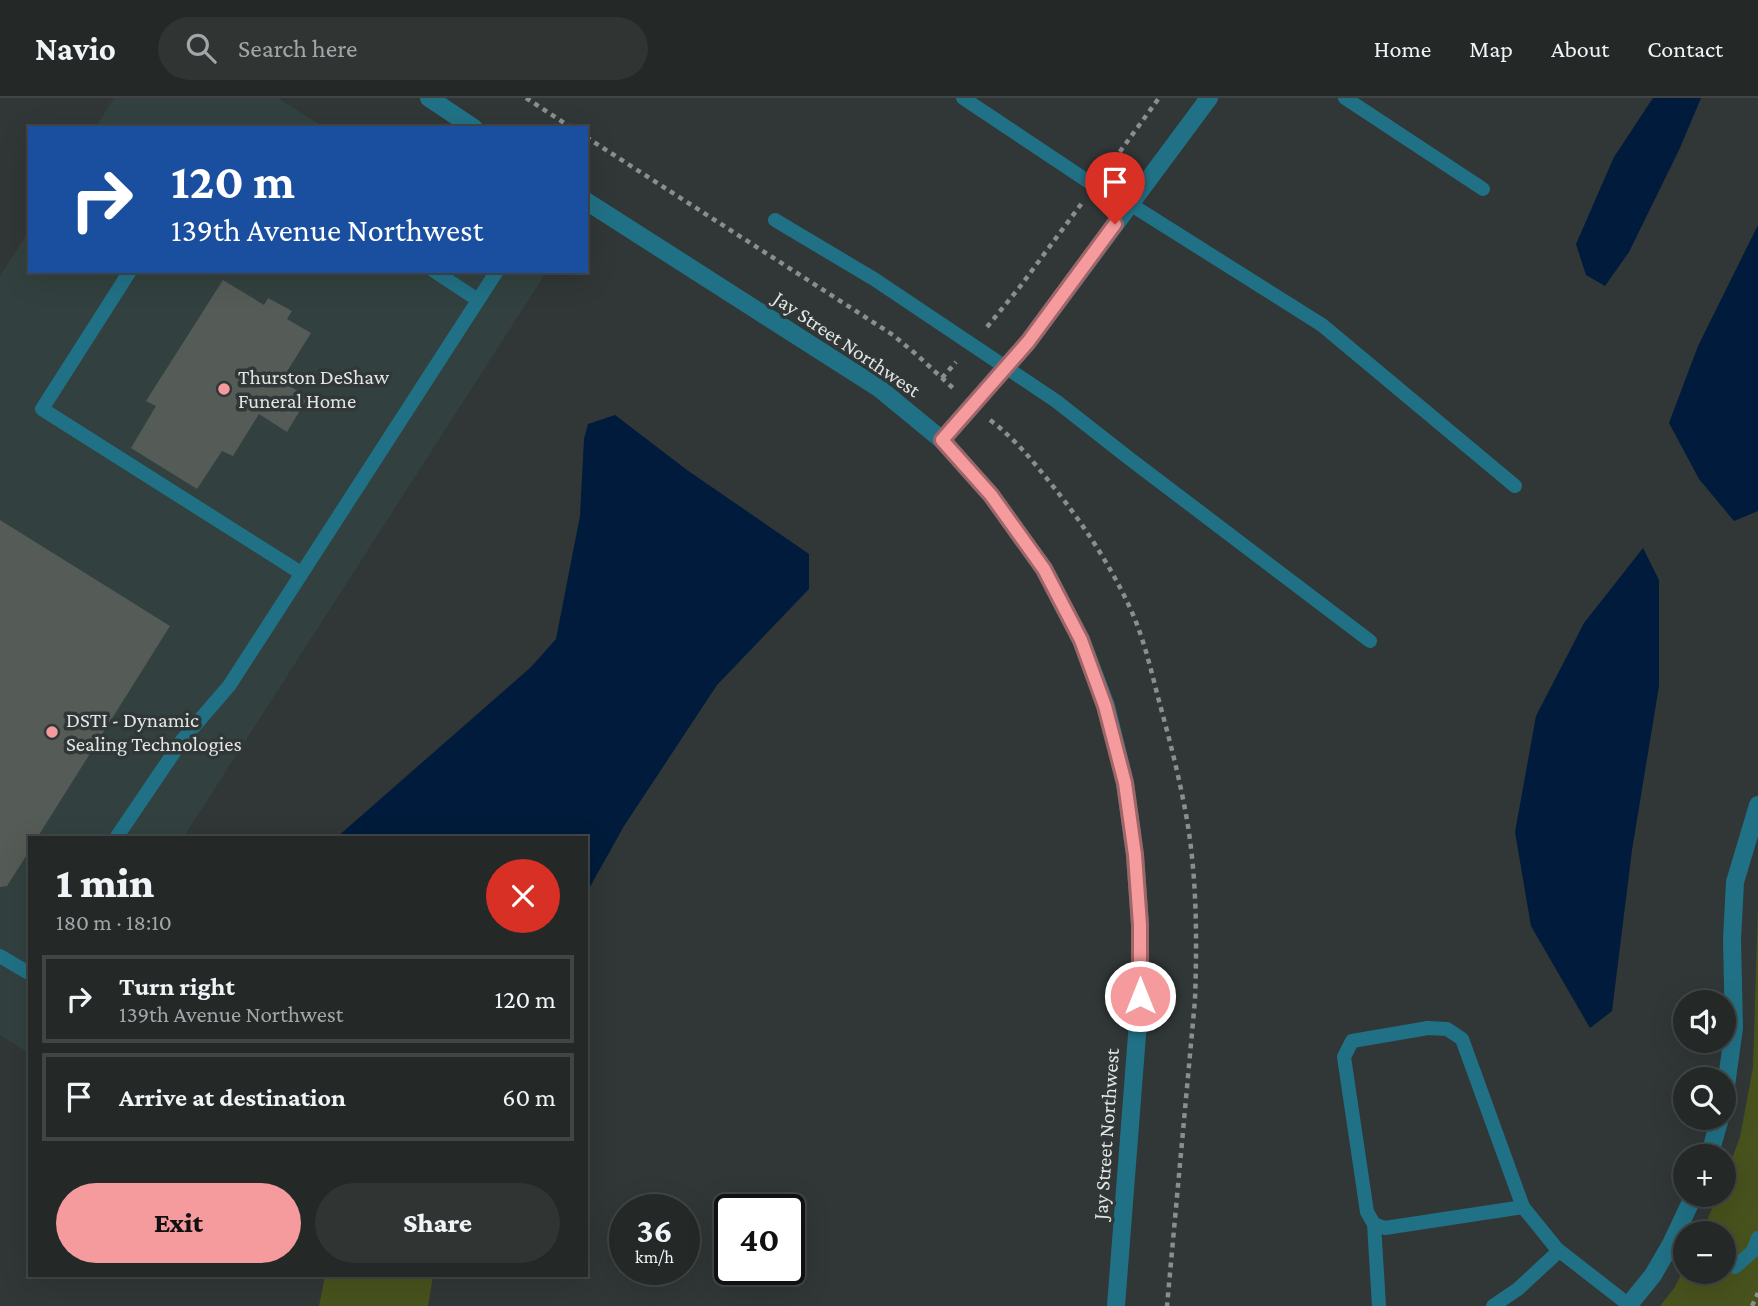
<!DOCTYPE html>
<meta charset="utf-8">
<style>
:root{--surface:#242928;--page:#303534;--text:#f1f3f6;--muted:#a3a6a8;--line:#414545;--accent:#f59b9e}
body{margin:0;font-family:"Crimson Pro",serif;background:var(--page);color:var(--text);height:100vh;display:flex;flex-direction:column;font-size:26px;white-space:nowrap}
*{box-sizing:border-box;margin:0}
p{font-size:23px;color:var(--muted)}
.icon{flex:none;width:38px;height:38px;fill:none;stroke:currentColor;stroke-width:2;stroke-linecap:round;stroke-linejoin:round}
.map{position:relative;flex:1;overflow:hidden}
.drawer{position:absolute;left:28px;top:738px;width:560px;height:441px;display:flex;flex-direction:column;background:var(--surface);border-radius:0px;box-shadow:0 7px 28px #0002,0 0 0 2px var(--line)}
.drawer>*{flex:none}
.banner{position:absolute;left:28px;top:28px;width:560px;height:147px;border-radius:0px;box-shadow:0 7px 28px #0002,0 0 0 2px var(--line);background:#1a4fa0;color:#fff;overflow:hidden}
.buttons{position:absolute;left:1673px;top:892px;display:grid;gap:14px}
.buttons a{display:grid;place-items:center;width:63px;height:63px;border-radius:50%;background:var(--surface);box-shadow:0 7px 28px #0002,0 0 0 2px var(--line);font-size:35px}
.speed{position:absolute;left:609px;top:1096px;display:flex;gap:14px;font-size:35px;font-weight:700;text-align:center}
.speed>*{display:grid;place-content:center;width:91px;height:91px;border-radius:50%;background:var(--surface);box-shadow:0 7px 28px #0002,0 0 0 2px var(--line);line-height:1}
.speed small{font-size:18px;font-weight:400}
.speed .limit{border:4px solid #111;border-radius:10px;background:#fff;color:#111}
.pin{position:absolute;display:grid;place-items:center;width:60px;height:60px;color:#fff;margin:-72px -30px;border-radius:50% 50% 50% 0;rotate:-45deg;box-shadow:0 0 7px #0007}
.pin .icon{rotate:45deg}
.me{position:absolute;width:77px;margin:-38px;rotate:0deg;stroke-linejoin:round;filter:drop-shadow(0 0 5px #0008)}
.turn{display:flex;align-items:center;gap:24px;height:147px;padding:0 28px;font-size:32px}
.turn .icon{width:91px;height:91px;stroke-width:2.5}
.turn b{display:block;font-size:49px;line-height:60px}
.round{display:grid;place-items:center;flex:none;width:74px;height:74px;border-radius:37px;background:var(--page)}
.summary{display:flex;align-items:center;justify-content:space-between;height:119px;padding:0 28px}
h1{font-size:42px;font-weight:800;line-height:52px}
.primary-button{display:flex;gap:14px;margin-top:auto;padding:14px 28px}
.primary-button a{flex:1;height:80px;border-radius:42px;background:var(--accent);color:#111;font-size:28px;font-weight:800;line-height:80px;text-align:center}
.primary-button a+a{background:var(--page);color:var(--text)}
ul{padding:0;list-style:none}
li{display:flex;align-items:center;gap:21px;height:88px;margin:0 14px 10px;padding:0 14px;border:4px solid var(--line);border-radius:0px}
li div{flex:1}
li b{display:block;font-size:26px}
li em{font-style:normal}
header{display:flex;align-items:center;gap:42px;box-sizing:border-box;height:98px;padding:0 35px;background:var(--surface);border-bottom:2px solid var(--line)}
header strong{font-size:33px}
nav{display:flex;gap:38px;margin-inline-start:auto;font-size:24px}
.search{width:490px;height:63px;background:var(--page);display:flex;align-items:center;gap:18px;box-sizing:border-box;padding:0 24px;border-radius:38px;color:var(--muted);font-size:26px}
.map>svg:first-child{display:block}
.built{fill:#32413f}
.green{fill:#48521d}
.water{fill:#001b3b}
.building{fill:#555b56}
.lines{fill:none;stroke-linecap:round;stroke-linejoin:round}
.path{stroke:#8a8f8e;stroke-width:4.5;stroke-dasharray:5 5;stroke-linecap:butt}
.service{stroke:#217186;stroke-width:14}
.minor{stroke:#217186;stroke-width:18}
.tertiary{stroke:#217186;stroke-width:18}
.route-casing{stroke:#9f6567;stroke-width:18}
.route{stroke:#f59b9e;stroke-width:12}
.poi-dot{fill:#f59b9e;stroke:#303736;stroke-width:2.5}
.labels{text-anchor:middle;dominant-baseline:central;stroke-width:7;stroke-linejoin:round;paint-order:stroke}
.street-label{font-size:21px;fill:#e1e5e4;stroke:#303736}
.poi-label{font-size:21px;fill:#e1e5e4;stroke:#303736;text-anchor:start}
</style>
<header>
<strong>Navio</strong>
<div class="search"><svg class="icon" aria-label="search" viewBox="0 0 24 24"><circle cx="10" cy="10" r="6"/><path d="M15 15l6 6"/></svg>Search here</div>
<nav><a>Home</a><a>Map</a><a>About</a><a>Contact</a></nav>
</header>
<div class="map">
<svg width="1758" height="1208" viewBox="0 0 1758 1208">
<rect width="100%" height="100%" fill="#303736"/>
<!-- built -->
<g class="built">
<polygon points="114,0 278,0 325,30 95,30"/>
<polygon points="30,131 30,173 547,173 183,740 30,740 30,956 0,937 0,178"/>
</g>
<!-- green -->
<g class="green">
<polygon points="1758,806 1758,1208 1660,1208 1675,1189 1685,1168 1685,1174 1724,1174 1724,1136 1701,1136 1718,1097 1724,1097 1724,1082 1740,1039 1753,969"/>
<polygon points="325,1178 433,1178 428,1208 319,1208"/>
</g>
<!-- water -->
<g class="water">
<polygon points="1653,0 1701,0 1680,50 1629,154 1605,188 1586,177 1576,146 1614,59"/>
<polygon points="1758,127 1758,413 1734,423 1699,381 1669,325 1698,248"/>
<polygon points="615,317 687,372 809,456 809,491 717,587 624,728 586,796 586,740 336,740 531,569 556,541 580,418 584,341 588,326"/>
<polygon points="1643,450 1659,482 1659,588 1632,752 1612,913 1590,930 1531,828 1515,734 1536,618 1584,525"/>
</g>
<!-- building -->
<g class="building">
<polygon points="223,182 264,207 268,200 292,213 287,221 311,235 281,283 308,299 287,334 259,316 233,358 222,353 197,391 131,350 156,308 146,303"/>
<polygon points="0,422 170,528 37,740 30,740 30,752 7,788 0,789"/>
</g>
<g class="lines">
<!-- path -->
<g class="path">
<polyline points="526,0 572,30"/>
<polyline points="586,39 893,237 917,257 954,291"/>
<polyline points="1108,70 1159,0"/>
<polyline points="987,229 1019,190 1082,105"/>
<polyline points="942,280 956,264"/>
<path d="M990,322c25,19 42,40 62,65 30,37 59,81 79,125 13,29 20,60 28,91 11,40 21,79 28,119 10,59 10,120 8,180l-28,306"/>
<polyline points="1752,1208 1758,1195"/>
</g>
<!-- service -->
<g class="service">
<polyline points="963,0 1095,88 1130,106 1322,227 1515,388"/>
<polyline points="1345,0 1483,91"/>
<polyline points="775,122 874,181 1056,303 1130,361 1370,543"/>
<polyline points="130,173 42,311 301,475"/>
<polyline points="434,173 478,202"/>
<polyline points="116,740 183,641 229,588 497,173"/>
<polyline points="0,858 27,874 30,870"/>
<polyline points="1523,1109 1385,1130 1374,1126 1367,1114 1344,959 1352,943 1428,930 1447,931 1462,941 1523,1109 1557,1151 1629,1207"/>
<polyline points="1374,1126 1379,1208"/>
<polyline points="1671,1146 1685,1151"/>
<polyline points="1724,1165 1735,1169 1753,1153 1758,1140"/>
<polyline points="1493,1208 1518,1191 1559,1153"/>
</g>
<!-- minor -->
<g class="minor">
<polyline points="942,342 1028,244 1209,0"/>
<polyline points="1724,1002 1734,930 1732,842 1735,784 1758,707"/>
<polyline points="1709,1059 1720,1020"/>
<polyline points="1628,1208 1653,1177 1671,1146 1694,1097"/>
</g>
<!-- tertiary -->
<g class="tertiary">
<polyline points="429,0 474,30"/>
<polyline points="586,103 880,291 942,342 991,397 1044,471 1081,542 1106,608 1125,685 1135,757 1140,827 1140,898 1116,1208"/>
</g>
</g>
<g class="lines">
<!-- route casing -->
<g class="route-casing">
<polyline id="route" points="1115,126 1028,244 942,342 991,397 1044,471 1081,542 1105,608 1125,685 1135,757 1140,827 1140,898"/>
</g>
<!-- route -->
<use href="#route" class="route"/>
</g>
<!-- markers -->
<g class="poi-dot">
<circle cx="224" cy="291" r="7"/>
<circle cx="52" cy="634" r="7"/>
</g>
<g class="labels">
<!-- street labels -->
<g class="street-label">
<text transform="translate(847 246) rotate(34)">Jay Street Northwest</text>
<text transform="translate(1106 1036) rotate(-86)">Jay Street Northwest</text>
</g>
<!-- poi labels -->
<g class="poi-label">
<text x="238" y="279">Thurston DeShaw<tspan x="238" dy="24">Funeral Home</tspan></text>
<text x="66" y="622">DSTI - Dynamic<tspan x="66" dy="24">Sealing Technologies</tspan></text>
</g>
</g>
</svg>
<div class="buttons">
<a><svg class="icon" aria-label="sound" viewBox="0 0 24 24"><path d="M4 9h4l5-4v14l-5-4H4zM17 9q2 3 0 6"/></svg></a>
<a><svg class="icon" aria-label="search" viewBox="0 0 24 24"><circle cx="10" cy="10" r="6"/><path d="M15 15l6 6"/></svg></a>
<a>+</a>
<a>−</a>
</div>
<div class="speed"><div>36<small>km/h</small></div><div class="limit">40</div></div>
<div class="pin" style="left:1115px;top:126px;background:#d93025"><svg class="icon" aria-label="arrive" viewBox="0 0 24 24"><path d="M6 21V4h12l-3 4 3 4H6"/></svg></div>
<svg class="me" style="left:1140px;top:898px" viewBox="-20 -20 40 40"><circle r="17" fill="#f59b9e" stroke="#fff" stroke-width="3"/><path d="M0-11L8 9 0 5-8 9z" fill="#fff"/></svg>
<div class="banner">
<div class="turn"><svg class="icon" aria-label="right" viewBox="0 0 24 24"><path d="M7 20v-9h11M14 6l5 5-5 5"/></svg><div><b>120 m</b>139th Avenue Northwest</div></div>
</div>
<section class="drawer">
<div class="summary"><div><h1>1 min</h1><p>180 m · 18:10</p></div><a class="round" style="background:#d93025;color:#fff"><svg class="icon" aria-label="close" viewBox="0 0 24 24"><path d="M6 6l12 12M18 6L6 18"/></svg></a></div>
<ul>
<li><svg class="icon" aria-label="right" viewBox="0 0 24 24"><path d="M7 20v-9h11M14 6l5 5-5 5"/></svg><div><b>Turn right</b><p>139th Avenue Northwest</p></div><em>120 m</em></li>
<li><svg class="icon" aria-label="arrive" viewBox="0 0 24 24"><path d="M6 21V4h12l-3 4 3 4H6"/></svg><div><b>Arrive at destination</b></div><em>60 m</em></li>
</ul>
<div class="primary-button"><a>Exit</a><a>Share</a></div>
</section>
</div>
